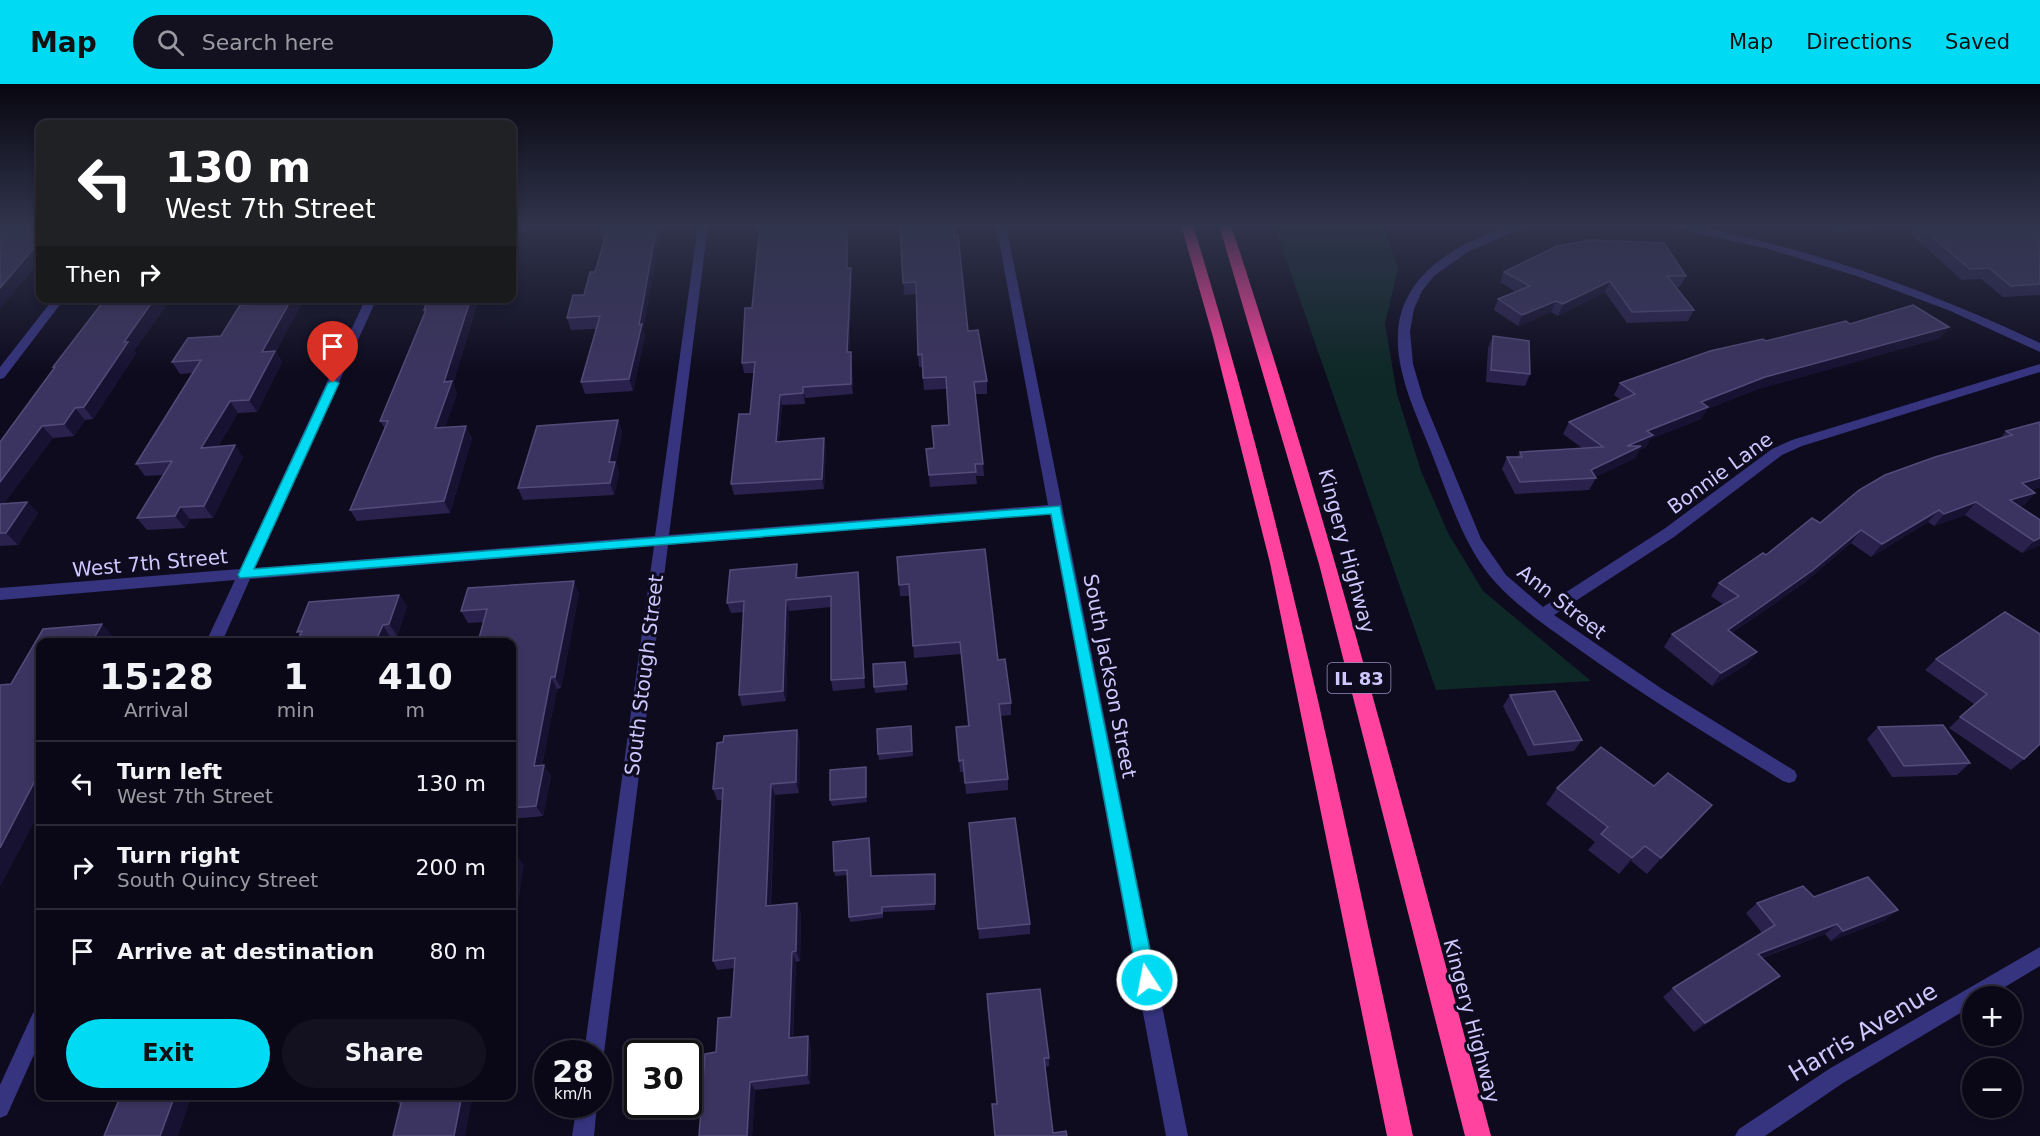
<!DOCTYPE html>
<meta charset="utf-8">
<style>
:root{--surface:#0a0816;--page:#13111f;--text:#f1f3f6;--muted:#999aa1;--line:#2a2935;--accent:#00dbf3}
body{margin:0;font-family:"DejaVu Sans",sans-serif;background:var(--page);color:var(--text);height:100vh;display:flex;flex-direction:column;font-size:22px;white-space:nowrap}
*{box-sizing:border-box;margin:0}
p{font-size:20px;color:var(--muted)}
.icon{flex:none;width:33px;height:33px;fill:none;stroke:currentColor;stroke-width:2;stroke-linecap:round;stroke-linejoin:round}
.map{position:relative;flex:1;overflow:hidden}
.details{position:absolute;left:36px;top:554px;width:480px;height:462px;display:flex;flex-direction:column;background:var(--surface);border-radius:12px;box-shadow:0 3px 9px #0003,0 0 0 2px var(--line)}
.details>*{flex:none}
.top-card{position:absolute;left:36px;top:36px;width:480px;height:183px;border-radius:12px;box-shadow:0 3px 9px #0003,0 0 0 2px var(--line);background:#202124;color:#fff;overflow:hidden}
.controls{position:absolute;left:1962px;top:902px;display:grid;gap:12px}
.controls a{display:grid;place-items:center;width:60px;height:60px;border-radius:50%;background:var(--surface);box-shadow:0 3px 9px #0003,0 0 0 2px var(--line);font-size:30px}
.speed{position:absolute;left:534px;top:956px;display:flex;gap:12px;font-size:30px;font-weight:700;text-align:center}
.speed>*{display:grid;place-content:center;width:78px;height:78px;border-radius:50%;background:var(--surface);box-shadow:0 3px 9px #0003,0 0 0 2px var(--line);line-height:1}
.speed small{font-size:15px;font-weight:400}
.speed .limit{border:3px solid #111;border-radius:9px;background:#fff;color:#111}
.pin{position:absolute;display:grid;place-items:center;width:51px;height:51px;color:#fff;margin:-62px -26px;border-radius:50% 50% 50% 0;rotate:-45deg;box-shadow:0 0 6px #0007}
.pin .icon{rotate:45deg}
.me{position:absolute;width:66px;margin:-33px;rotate:349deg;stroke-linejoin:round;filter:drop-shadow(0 0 4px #0008)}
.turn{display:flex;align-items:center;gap:21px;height:126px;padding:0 30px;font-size:27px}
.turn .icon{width:78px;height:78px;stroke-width:2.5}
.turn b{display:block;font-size:42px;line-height:51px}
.then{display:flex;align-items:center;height:57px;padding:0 30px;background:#0003;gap:12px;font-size:22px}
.eta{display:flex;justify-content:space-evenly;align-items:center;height:102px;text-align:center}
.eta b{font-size:36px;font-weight:800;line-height:42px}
.primary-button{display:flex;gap:12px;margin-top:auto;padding:12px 30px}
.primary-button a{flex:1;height:69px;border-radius:36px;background:var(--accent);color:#111;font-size:24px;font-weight:800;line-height:69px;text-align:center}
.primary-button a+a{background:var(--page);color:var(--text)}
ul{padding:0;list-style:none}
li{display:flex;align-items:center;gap:18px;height:84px;padding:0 30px;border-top:2px solid var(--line)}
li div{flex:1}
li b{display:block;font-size:22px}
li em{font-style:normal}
header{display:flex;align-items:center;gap:36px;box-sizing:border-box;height:84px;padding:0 30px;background:var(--accent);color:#111}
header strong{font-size:28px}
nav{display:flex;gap:33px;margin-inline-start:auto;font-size:21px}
.search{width:420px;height:54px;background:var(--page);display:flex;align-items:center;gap:15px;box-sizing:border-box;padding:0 21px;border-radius:33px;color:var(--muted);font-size:22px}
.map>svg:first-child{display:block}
.green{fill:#0e2827}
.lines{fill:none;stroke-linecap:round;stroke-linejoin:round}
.minor{fill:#36347f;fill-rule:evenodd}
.highway{fill:#ff439e;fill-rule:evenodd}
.wall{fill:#2a224d}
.shaded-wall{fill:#181232}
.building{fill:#3c3460;stroke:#534b79;stroke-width:1.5}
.route{fill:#00dbf3;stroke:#008e9e;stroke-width:1.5}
.labels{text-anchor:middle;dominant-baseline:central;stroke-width:6;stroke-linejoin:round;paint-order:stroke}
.shield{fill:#0e0b1e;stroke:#948fbc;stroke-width:1.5}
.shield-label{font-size:18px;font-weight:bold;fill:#cec8ff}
.street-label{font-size:20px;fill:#cec8ff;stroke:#0e0b1e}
.near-street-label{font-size:24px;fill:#cec8ff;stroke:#0e0b1e}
</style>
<header>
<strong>Map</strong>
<div class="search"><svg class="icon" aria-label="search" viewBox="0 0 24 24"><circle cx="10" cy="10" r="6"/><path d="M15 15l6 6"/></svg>Search here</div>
<nav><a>Map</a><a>Directions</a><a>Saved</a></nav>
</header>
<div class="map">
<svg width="2040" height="1052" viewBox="0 0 2040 1052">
<rect width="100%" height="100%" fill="#0e0b1e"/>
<!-- green -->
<polygon class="green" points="1274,141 1383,141 1398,184 1385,240 1397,310 1421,387 1448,449 1483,507 1591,597 1436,606"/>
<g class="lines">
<!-- minor -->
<g class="minor">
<polygon points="698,141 708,141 669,451 1048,421 996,141 1006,141 1188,1052 1166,1052 1050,430 668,461 604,969 598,977 598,969 584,969 654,462 250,495 222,558 206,558 235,496 0,516 0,504 240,485 366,214 377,214 255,484 655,452"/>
<path d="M1514,141h16l-61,26 -35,25 -12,15 -8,18 -4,22 3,33 10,34 58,141 25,36 37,32 121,-78 108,-80 20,-9 248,-76v8l-238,74 -20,9 -108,82 -120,78 108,74 133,82 2,5 -2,5 -6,2 -6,-2c-70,-43 -139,-85 -206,-133 -28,-20 -58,-40 -81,-65 -31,-34 -45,-80 -61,-121 -15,-41 -40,-86 -37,-130 4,-61 65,-92 116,-107z"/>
<path d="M1668,141c39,0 78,12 116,22 89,24 173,57 256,96v9l-92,-42 -91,-34 -92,-28 -92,-20z"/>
<polygon points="54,214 65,214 4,294 0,295 0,283"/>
<polygon points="2040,863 2040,882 1990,912 1972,912 1972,922 1843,999 1765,1052 1735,1052 1739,1045 1829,985"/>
<polygon points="40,926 40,957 7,1031 0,1034 0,1001 33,929"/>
<polygon points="577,1020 597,1020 594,1052 572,1052"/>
</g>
<!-- highway -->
<g class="highway">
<path d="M1181,141h12c92,299 154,605 220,911h-26l-117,-573 -57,-226z"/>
<path d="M1219,141h12c99,300 179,606 260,911h-26l-146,-572z"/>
</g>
</g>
<!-- wall -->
<g class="wall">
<polygon points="512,141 529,141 526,147 519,148 512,167"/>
<polygon points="662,141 643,246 645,252 633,307 585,310 581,298 596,245 571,246 567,234 584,211 595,188 605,156 602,156 598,144"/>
<polygon points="760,141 848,141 848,184 852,194 849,268 851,268 852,279 853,310 805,314 805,320 782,321 779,357 824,354 826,365 824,405 734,411 731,400 750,330 754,289 744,289 742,279 752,224"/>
<polygon points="900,141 968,247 987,297 987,310 975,310 983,380 984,392 976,392 977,400 930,403 926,365 934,364 949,341 946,305 924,306 922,283 919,283 918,271 916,210 904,211"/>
<polygon points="1827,141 1875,141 1872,146 1835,148"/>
<polygon points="1916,141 2040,141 2040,211 2003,213 1981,195 1962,196 1910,150"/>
<polygon points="1504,188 1686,192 1680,203 1676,203 1694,226 1688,237 1627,239 1605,208 1558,232 1551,228 1518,242 1494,226 1498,215 1516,208 1500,198"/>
<polygon points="428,214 479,214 453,300 457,309 445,343 472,354 450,429 357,437 350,426 385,345 380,337 425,229 424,226"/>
<polygon points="166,216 168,219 134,266 136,269 93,335 85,336 74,352 53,354 4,419 27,418 38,429 18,461 0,462 0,358 54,285 53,283"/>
<polygon points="253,220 276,268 282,278 257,328 238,329 218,362 243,373 213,434 190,435 185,444 147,446 137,434 164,391 145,392 136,380 193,289 180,290 172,278 221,252"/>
<polygon points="1850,240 1949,243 1940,254 1758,305 1707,325 1701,335 1650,355 1646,363 1639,366 1635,374 1595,393 1596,394 1589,406 1515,410 1502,385 1507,373 1517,373 1520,368 1582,364 1563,350 1569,338 1621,316 1614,311 1620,299 1766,257"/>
<polygon points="1493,252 1530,290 1525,302 1486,298 1488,264"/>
<polygon points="618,336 622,348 616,379 619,390 614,411 523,416 518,404"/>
<polygon points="2040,338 2040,403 2031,406 2035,409 2024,421 2020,422 2040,461 2022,469 1965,431 1934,442 1928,438 1871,473 1851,459 1804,499 1732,549 1757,568 1747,580 1712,602 1664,563 1672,550 1724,521 1711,512 1719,499 1766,471 1820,439 2000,355 2006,347"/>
<polygon points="897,473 998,576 1011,619 1011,631 1000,632 1008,695 1008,706 966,710 964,688 960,688 956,643 968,642 961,570 914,574 910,512 900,512"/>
<polygon points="799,491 799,494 859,499 865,604 833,607 831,596 831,523 789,527 786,617 742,622 739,611 744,528 731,529 727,519"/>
<polygon points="579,509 561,604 557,605 542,681 544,681 551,692 543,732 512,735 512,558 484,538 468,539 461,527"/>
<polygon points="399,511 407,522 397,552 390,553 388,558 297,558 300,552 297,548"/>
<polygon points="2040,550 2024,675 2011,686 1949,644 1974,620 1925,586 1936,575"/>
<polygon points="906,584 907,606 875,609 874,603"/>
<polygon points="1510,611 1582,656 1574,667 1528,672 1503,622"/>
<polygon points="911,642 913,672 879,676 878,670"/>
<polygon points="1878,643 1970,679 1957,691 1892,693 1867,655"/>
<polygon points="797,646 800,657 799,709 775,711 771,822 797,819 801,829 800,877 796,878 793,953 811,961 810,1000 755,1006 752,1052 699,1052 716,968 731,933 734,884 717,886 713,877 722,716 717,716 713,705"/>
<polygon points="866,683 867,688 867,718 832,722 830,716"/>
<polygon points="1654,702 1712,721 1647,790 1631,777 1619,790 1588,766 1595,758 1546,720 1557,704"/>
<polygon points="969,739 1030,840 1030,850 979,855"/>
<polygon points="871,760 871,792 936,795 935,826 883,828 883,834 850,838 849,833 847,791 835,792 834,787"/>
<polygon points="1814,813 1898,826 1885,836 1831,857 1825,850 1762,874 1780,892 1768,901 1694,948 1663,913 1673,904 1762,849 1746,829 1757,819"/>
<polygon points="987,920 1049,974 1049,982 1045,983 1053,1049 995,1052 997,1020"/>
<polygon points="395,1011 484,1011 484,1015 400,1021 394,1015"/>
</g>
<!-- shaded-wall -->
<g class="shaded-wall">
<polygon points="513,141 517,141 519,148 512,167 512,145"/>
<polygon points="524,141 529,141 526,147"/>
<polygon points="657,141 662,141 643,246 645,252 633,307 629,295"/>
<polygon points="847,141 848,141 848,194 847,184"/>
<polygon points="40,146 40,177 0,225 0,204 31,157"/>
<polygon points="851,184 852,194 849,279 847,268"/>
<polygon points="1610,197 1605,208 1558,232 1563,220"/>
<polygon points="155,214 167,214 166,216 168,219 134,266 136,269 93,335 84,323 124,258"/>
<polygon points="292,214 305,214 276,268 282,278 257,328 249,316 262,268"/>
<polygon points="471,214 479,214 453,300 457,309 441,355 435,344 444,298"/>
<polygon points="1556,217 1551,228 1518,242 1522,231"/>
<polygon points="1949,243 1940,254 1758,305 1707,325 1701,335 1650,355 1646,363 1639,366 1635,374 1591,395 1591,386 1647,347 1701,318 1765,293"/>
<polygon points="851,268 852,279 853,310 851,300"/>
<polygon points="803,303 805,314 805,320 803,309"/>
<polygon points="780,311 782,321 778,368 776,358"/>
<polygon points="230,317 238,329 210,376 201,364"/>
<polygon points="75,324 85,336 74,352 64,340"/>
<polygon points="618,336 622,348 616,379 619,390 614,411 610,399 609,378"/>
<polygon points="42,342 53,354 0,425 0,398"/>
<polygon points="466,342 472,354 450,429 444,417"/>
<polygon points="824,354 826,365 824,405 822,395"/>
<polygon points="235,361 243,373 213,434 204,422"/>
<polygon points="2040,394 2040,403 2011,412 2022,399"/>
<polygon points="2035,409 2024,421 1999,429 2010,416"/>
<polygon points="27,418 38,429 18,461 6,449"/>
<polygon points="1976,418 1965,431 1934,442 1944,430"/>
<polygon points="180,423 190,435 185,444 175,432"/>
<polygon points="1939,426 1928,438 1871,473 1882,460"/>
<polygon points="1861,446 1851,459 1804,499 1719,558 1728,546"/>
<polygon points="2040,454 2040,461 2022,469 2034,457"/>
<polygon points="797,480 799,491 799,505 796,494"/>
<polygon points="858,488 859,499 865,604 864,594"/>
<polygon points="574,497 579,509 561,604 555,593"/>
<polygon points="399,511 407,522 397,552 389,540"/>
<polygon points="786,516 789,527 786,617 783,607"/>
<polygon points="102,540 114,553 111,558 92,558"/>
<polygon points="383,541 390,553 388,558 375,558"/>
<polygon points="1757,568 1747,580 1712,602 1721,589"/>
<polygon points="551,593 557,605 540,693 534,682"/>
<polygon points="797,646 800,657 799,709 796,698"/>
<polygon points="544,681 551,692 543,732 536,722"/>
<polygon points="866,683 867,688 867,718 866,713"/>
<polygon points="40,687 40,727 0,803 0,764"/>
<polygon points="771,700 775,711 770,832 766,822"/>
<polygon points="1712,721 1698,737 1647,790 1661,774"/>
<polygon points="869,754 871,760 872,798 871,792"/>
<polygon points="1645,762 1631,777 1619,790 1632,774"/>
<polygon points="516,771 524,781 512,859 512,800"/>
<polygon points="797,819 801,829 800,877 796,867"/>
<polygon points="1898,826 1885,836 1831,857 1843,847"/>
<polygon points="1837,840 1825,850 1747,879 1758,870"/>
<polygon points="792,868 796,878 792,963 789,954"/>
<polygon points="1780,892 1768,901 1694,948 1705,939"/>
<polygon points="808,952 811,961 810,1000 807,991"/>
<polygon points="750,998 755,1006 752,1052 747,1052"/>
<polygon points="175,1011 192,1011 178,1052 160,1052"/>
<polygon points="462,1011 467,1011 472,1016 465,1052 454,1052"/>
</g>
<!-- building -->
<g class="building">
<polygon points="0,141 40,141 40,146 31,157 40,157 0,204"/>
<polygon points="599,141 657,141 639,241 642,240 629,295 581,298 600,232 567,234 573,211 584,211 590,188 595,188 608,144 598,144"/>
<polygon points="760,141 847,141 847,184 851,184 847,268 851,268 851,300 803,303 803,309 780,311 776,358 824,354 822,395 731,400 739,330 750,330 755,278 742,279 745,224 752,224"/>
<polygon points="900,141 953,141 954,152 958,151 968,247 978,246 987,297 974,298 983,380 975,380 976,388 929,391 926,365 934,364 932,342 949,341 946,293 923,294 922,270 918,271 916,198 903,199"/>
<polygon points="1918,141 2040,141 2040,200 2011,202 1989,184 1970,185"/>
<polygon points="1590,156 1664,159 1686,192 1667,192 1694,226 1632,228 1610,197 1563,220 1556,217 1522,231 1498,215 1530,202 1504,188 1557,162"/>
<polygon points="106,214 155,214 124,258 128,258 84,323 75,324 64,340 42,342 0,398 0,358 55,283 53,283"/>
<polygon points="256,214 292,214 262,268 275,267 249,316 230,317 201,364 235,361 204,422 180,423 175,432 137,434 172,377 136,380 201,276 172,278 188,254 221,252 240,221 253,220"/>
<polygon points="428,214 471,214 444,298 452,297 435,344 466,342 444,417 350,426 388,337 380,337 426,226 424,226"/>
<polygon points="1913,221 1949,243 1765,293 1701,318 1708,323 1647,347 1653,351 1627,362 1641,362 1591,386 1596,394 1520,398 1507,373 1522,373 1520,368 1603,363 1569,338 1635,310 1620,299 1710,267 1763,255 1766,257 1846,237 1850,240"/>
<polygon points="1493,252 1529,257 1530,290 1491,286"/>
<polygon points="618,336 609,378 615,378 610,399 518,404 537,342"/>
<polygon points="2040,338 2040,394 2022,399 2035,409 2010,416 2040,436 2040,454 2034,457 1976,418 1944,430 1939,426 1882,460 1861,446 1813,486 1728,546 1757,568 1721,589 1672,550 1739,512 1719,499 1763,469 1766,471 1812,434 1820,439 1859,406 1885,391 1935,373 2012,351 2006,347"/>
<polygon points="27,418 6,449 0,449 0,420"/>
<polygon points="985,465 998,576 1005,575 1011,619 999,620 1008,695 965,699 963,676 959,677 956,643 969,642 960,558 913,562 909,500 899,501 897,473"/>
<polygon points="797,480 796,494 858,488 864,594 831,596 831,512 786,516 783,607 739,611 744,517 727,519 730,486"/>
<polygon points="574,497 555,593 551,593 534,682 544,681 536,722 512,724 512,558 478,558 487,525 461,527 468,504"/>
<polygon points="399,511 389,540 383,541 375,558 297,558 302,547 297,548 309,518"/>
<polygon points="2005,528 2040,550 2040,660 2024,675 1960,633 1987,610 1936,575"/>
<polygon points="102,540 92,558 40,558 40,687 0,764 0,601 11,600 43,545"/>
<polygon points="905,578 907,600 874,603 873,580"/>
<polygon points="1555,607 1582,656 1534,661 1510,611"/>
<polygon points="1943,641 1970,679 1904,682 1878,643"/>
<polygon points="911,642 912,667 878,670 877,645"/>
<polygon points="797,646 796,698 771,700 766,822 797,819 796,867 792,868 789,954 808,952 807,991 750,998 747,1052 699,1052 705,970 716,968 718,934 731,933 735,874 713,877 723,704 713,705 717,659 723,658 724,652"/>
<polygon points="1601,663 1654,702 1668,689 1712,721 1661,774 1645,762 1632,774 1601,750 1608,743 1557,704"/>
<polygon points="866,683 866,713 830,716 830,686"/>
<polygon points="1015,734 1030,840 978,845 969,739"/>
<polygon points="869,754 871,792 935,790 935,820 882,823 882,829 849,833 847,786 834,787 833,758"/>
<polygon points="512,771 516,771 512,800"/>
<polygon points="1868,793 1898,826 1843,847 1837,840 1758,870 1780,892 1705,939 1673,904 1775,841 1757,819 1803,802 1814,813"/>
<polygon points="1040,905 1049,974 1044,974 1053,1049 1066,1047 1067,1052 995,1052 992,1020 997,1020 987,910"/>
<polygon points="121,1011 175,1011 160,1052 104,1052"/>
<polygon points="395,1011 462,1011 454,1052 393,1052 402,1015 394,1015"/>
</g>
<!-- sky -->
<linearGradient id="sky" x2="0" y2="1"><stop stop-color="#080610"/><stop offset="0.49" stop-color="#30344c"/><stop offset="1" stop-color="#30344c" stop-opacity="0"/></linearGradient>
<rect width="2040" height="288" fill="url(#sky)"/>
<!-- route -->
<polygon class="route" points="333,296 339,299 254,485 1060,422 1156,896 1153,902 1147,904 1141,902 1138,896 1051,430 240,494 238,491 328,299"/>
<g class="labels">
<!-- shield labels -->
<rect class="shield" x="1327.5" y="579" width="63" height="30" rx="4.5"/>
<g class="shield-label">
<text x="1359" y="594">IL 83</text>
</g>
<!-- street labels -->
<g class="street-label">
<text transform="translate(1720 389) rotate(-36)">Bonnie Lane</text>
<text transform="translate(1347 467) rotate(75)">Kingery Highway</text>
<text transform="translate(150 479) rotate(-5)">West 7th Street</text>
<text transform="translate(1562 518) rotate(38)">Ann Street</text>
<text transform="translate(644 591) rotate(-83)">South Stough Street</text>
<text transform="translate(1110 592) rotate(79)">South Jackson Street</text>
<text transform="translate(1472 937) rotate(75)">Kingery Highway</text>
</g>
<!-- near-street labels -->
<g class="near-street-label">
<text transform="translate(1863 948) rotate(-31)">Harris Avenue</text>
</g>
</g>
</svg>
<div class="controls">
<a>+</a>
<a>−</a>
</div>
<div class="speed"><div>28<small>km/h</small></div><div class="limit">30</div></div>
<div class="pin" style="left:333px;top:299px;background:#d93025"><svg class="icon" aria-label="arrive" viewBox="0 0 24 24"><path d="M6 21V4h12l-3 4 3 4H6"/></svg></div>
<svg class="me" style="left:1147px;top:896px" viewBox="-20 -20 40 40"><circle r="17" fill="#00dbf3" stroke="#fff" stroke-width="3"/><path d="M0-11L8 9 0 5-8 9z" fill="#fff"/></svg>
<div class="top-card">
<div class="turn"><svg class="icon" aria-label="left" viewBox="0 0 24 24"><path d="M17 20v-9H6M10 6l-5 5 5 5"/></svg><div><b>130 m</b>West 7th Street</div></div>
<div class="then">Then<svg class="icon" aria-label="right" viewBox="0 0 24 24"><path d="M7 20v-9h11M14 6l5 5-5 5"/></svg></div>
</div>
<section class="details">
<div class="eta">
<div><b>15:28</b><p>Arrival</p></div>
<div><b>1</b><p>min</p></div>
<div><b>410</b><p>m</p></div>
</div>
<ul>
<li><svg class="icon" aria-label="left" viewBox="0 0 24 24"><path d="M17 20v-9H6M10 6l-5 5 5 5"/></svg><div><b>Turn left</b><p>West 7th Street</p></div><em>130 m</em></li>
<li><svg class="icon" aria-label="right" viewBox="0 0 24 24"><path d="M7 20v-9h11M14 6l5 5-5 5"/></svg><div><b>Turn right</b><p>South Quincy Street</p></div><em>200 m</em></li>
<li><svg class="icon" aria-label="arrive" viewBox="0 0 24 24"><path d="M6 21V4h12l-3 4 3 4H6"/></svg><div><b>Arrive at destination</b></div><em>80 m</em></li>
</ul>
<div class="primary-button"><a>Exit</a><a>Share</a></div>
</section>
</div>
